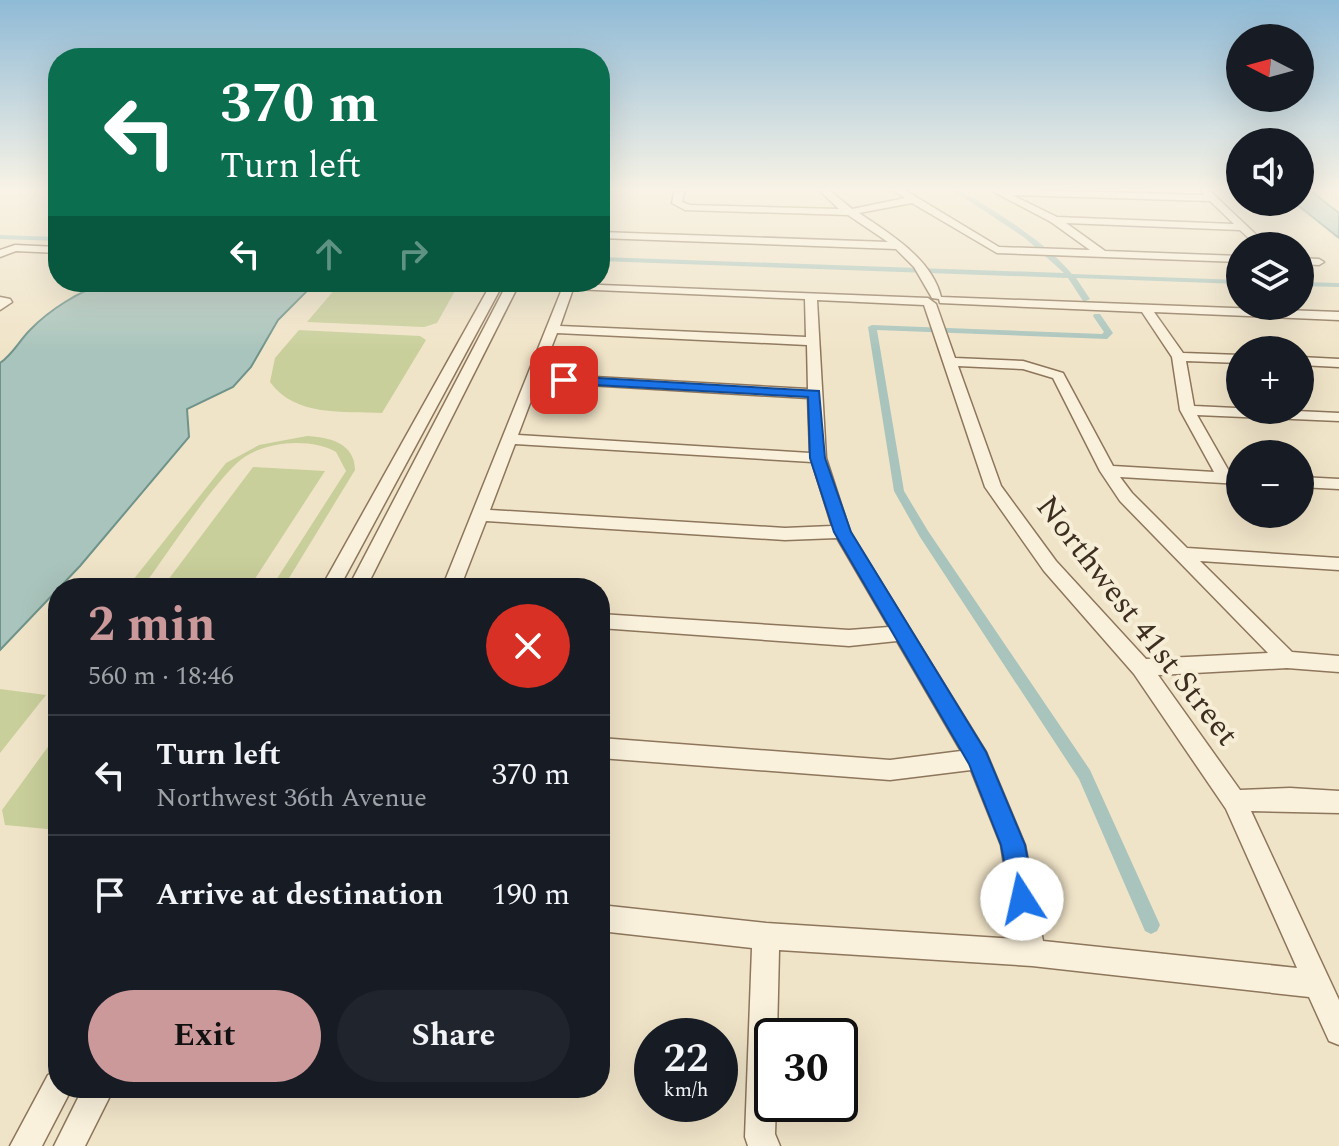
<!DOCTYPE html>
<meta charset="utf-8">
<style>
:root{--surface:#171b24;--page:#20242c;--text:#f1f3f6;--muted:#9ea1a6;--line:#363941;--accent:#cc999b}
body{margin:0;font-family:Spectral,serif;background:var(--page);color:var(--text);height:100vh;display:flex;flex-direction:column;font-size:30px;white-space:nowrap}
*{box-sizing:border-box;margin:0}
p{font-size:26px;color:var(--muted)}
.icon{flex:none;width:44px;height:44px;fill:none;stroke:currentColor;stroke-width:2;stroke-linecap:round;stroke-linejoin:round}
.map{position:relative;flex:1;overflow:hidden}
.panel{position:absolute;left:48px;top:578px;width:562px;height:520px;display:flex;flex-direction:column;background:var(--surface);border-radius:32px;box-shadow:0 8px 32px #0002}
.panel>*{flex:none}
.banner{position:absolute;left:48px;top:48px;width:562px;height:244px;border-radius:32px;box-shadow:0 8px 32px #0002;background:#0b6e4f;color:#fff;overflow:hidden}
.needle{width:52px;rotate:276deg}
.controls{position:absolute;left:1226px;top:24px;display:grid;gap:16px}
.controls a{display:grid;place-items:center;width:88px;height:88px;border-radius:50%;background:var(--surface);box-shadow:0 8px 32px #0002;font-size:40px}
.speed{position:absolute;left:634px;top:1018px;display:flex;gap:16px;font-size:40px;font-weight:700;text-align:center}
.speed>*{display:grid;place-content:center;width:104px;height:104px;border-radius:50%;background:var(--surface);box-shadow:0 8px 32px #0002;line-height:1}
.speed small{font-size:20px;font-weight:400}
.speed .limit{border:4px solid #111;border-radius:12px;background:#fff;color:#111}
.pin{position:absolute;display:grid;place-items:center;width:68px;height:68px;color:#fff;margin:-34px;border-radius:16px;box-shadow:0 4px 12px #0006}
.me{position:absolute;width:88px;margin:-44px;rotate:350deg;stroke-linejoin:round;filter:drop-shadow(0 0 6px #0008)}
.turn{display:flex;align-items:center;gap:28px;height:168px;padding:0 40px;font-size:36px}
.turn .icon{width:104px;height:104px;stroke-width:2.5}
.turn b{display:block;font-size:56px;line-height:68px}
.lanes{display:flex;align-items:center;height:76px;padding:0 40px;background:#0003;justify-content:center;gap:40px;direction:ltr}
.lanes .off{opacity:.35}
.round{display:grid;place-items:center;flex:none;width:84px;height:84px;border-radius:42px;background:var(--page)}
.overview{display:flex;align-items:center;justify-content:space-between;height:136px;padding:0 40px}
h1{font-size:48px;font-weight:700;line-height:60px;color:var(--accent)}
.primary-button{display:flex;gap:16px;margin-top:auto;padding:16px 40px}
.primary-button a{flex:1;height:92px;border-radius:48px;background:var(--accent);color:#111;font-size:32px;font-weight:700;line-height:92px;text-align:center}
.primary-button a+a{background:var(--page);color:var(--text)}
ul{padding:0;list-style:none}
li{display:flex;align-items:center;gap:24px;height:120px;padding:0 40px;border-top:2px solid var(--line)}
li div{flex:1}
li b{display:block;font-size:30px}
li em{font-style:normal}
.map>svg:first-child{display:block}
.green{fill:#c9cf9b}
.water{fill:#a9c4bc;stroke:#6f938a;stroke-width:2}
.lines{fill:none;stroke-linecap:round;stroke-linejoin:round}
.canal{fill:#a9c4bc;fill-rule:evenodd}
.minor-casing{stroke:#8d765c;stroke-width:3}
.minor{fill:#faf1dc;fill-rule:evenodd}
.route{fill:#1a73e8;stroke:#114b97;stroke-width:2}
.labels{text-anchor:middle;dominant-baseline:central;stroke-width:8;stroke-linejoin:round;paint-order:stroke}
.street-label{font-size:32px;fill:#3d2e20;stroke:#f7eed8}
</style>
<div class="map">
<svg width="1339" height="1146" viewBox="0 0 1339 1146">
<rect width="100%" height="100%" fill="#f0e4c8"/>
<!-- green -->
<g class="green">
<polygon points="341,282 460,282 437,323 424,327 307,322"/>
<path d="M299,330l121,6 6,4 -44,73c-39,-2 -87,4 -112,-31l5,-24z"/>
<path d="M307,436c22,1 48,7 48,34l-72,118h-12l75,-117 -10,-19c-26,-15 -76,-11 -99,11 -30,29 -64,83 -90,118l-1,7h-15l2,-8 93,-117 33,-18z"/>
<polygon points="253,467 325,471 249,588 162,588"/>
<polygon points="0,689 46,695 0,753"/>
<polygon points="58,733 58,830 5,825 2,810"/>
</g>
<!-- water -->
<g class="water">
<polygon points="1300,189 1308,189 1339,213 1339,238 1294,202 1300,202"/>
<path d="M107,282l178,1 26,4 -33,33 -27,47 -18,20 -46,22 2,28 -109,129 -80,84v-287c13,-9 19,-22 30,-33 20,-21 50,-39 77,-48z"/>
</g>
<g class="lines">
<!-- canal -->
<g class="canal">
<path d="M951,189h7c41,25 83,49 114,85l168,6v4l-164,-6 14,21 -4,2h-3l-15,-23 -468,-17v-4l464,16 -39,-35z"/>
<polygon points="0,235 58,237 58,241 0,239"/>
<polygon points="1300,282 1339,283 1339,287 1300,286"/>
<polygon points="1094,314 1100,314 1113,333 1107,339 877,330 904,491 928,531 1090,770 1160,925 1157,931 1151,934 1145,931 1079,779 920,537 894,491 868,327 872,325 1102,334 1104,332 1093,316"/>
</g>
<!-- minor casing -->
<g class="minor-casing">
<g id="minor">
<polygon points="600,189 610,189 605,202 600,205"/>
<path d="M675,189h10l-3,13 8,3 149,4 -21,-20h10l24,20 53,-11 -14,-9h12l96,58 91,3 -39,-28 -57,-30 5,-3 205,6 -2,-6h6l60,57h-11l-17,-16 -174,-7 39,28 135,5v6l-243,-9 -85,-50 -53,10c31,21 73,46 82,84l398,15v8l-185,-8 29,41 57,2v8l-54,-2 8,45 145,7v8l-142,-6 33,58 10,1v10l-120,-7 12,16 55,55 152,10v12l-139,-9 92,91 47,4v16l-52,-4 -129,7 82,115 50,-2 49,3v22l-88,-2 88,189v45l-10,-4 -20,-44 -277,-31 -253,-16 -2,86h-5v68h4l-1,30 5,12h-32l-3,-9 7,-189 -152,-17v-26l166,18 250,16 -15,-94 -30,-75 -81,10 -290,-22v-20l290,22 71,-9 -64,-110 -48,5 -249,-18v-14l249,16 40,-3 -52,-89 -52,2 -299,-19 -26,67h-18l120,-299 -33,-2 -4,-1v-4l403,16 8,6 19,54 68,3 40,12 50,93 101,6 -34,-62 -8,-53 -30,-45 -202,-9 -1,-4 -7,-1 -18,-31 -18,-18 -296,-11v-6l288,10 -40,-27 -163,-5 -13,-7zM1012,195l198,6 24,23 -177,-7zM573,289l232,10 1,38 -246,-11zM817,300l107,5 61,182 59,84 90,103 92,135 71,159 -254,-27 -18,-96 -39,-93 -136,-220 -24,-74zM557,333l250,12 1,44 -267,-15zM958,366l65,3 30,9 47,93 20,30 148,152 -122,6 -90,-98 -55,-75zM538,382l270,16 2,55 -292,-18zM515,444l297,18 20,64 -47,2 -295,-18z"/>
<polygon points="15,245 58,247 58,253 16,251 0,257 0,250"/>
<polygon points="1300,258 1319,259 1324,262 1319,265 1300,264"/>
<polygon points="492,282 504,282 339,588 321,588"/>
<polygon points="508,282 520,282 366,588 348,588"/>
<polygon points="0,297 10,299 12,302 0,310"/>
<polygon points="1300,357 1339,359 1339,367 1300,365"/>
<polygon points="1300,477 1339,479 1339,489 1300,487"/>
<polygon points="58,1070 58,1088 72,1088 42,1146 10,1146 48,1075"/>
<polygon points="83,1088 114,1088 85,1146 54,1146"/>
</g>
</g>
<!-- minor -->
<use href="#minor" class="minor"/>
</g>
<!-- sky -->
<linearGradient id="sky" x2="0" y2="1"><stop stop-color="#8fbad6"/><stop offset="0.54" stop-color="#f8f3e6"/><stop offset="1" stop-color="#f8f3e6" stop-opacity="0"/></linearGradient>
<rect width="1339" height="350" fill="url(#sky)"/>
<!-- route -->
<polygon class="route" points="564,376 819,391 825,458 851,532 986,752 1025,845 1035,899 1031,908 1022,912 1013,908 1001,845 969,764 834,532 810,458 808,397 560,383 560,377"/>
<g class="labels">
<!-- street labels -->
<g class="street-label">
<text transform="translate(1137 621) rotate(52)">Northwest 41st Street</text>
</g>
</g>
</svg>
<div class="controls">
<a><svg class="needle" viewBox="-14 -14 28 28"><path d="M0-13l5 13h-10z" fill="#e53935"/><path d="M0 13l5-13h-10z" fill="#9ea1a6"/></svg></a>
<a><svg class="icon" aria-label="sound" viewBox="0 0 24 24"><path d="M4 9h4l5-4v14l-5-4H4zM17 9q2 3 0 6"/></svg></a>
<a><svg class="icon" aria-label="layers" viewBox="0 0 24 24"><path d="M12 4l9 5-9 5-9-5zM3 14l9 5 9-5"/></svg></a>
<a>+</a>
<a>−</a>
</div>
<div class="speed"><div>22<small>km/h</small></div><div class="limit">30</div></div>
<div class="pin" style="left:564px;top:380px;background:#d93025"><svg class="icon" aria-label="arrive" viewBox="0 0 24 24"><path d="M6 21V4h12l-3 4 3 4H6"/></svg></div>
<svg class="me" style="left:1022px;top:899px" viewBox="-20 -20 40 40"><circle r="19" fill="#fff"/><path d="M0-13L10 11 0 6-10 11z" fill="#1a73e8"/></svg>
<div class="banner">
<div class="turn"><svg class="icon" aria-label="left" viewBox="0 0 24 24"><path d="M17 20v-9H6M10 6l-5 5 5 5"/></svg><div><b>370 m</b>Turn left</div></div>
<div class="lanes"><svg class="icon" aria-label="left" viewBox="0 0 24 24"><path d="M17 20v-9H6M10 6l-5 5 5 5"/></svg><svg class="icon off" aria-label="ahead" viewBox="0 0 24 24"><path d="M12 20V5M6 11l6-6 6 6"/></svg><svg class="icon off" aria-label="right" viewBox="0 0 24 24"><path d="M7 20v-9h11M14 6l5 5-5 5"/></svg></div>
</div>
<section class="panel">
<div class="overview"><div><h1>2 min</h1><p>560 m · 18:46</p></div><a class="round" style="background:#d93025;color:#fff"><svg class="icon" aria-label="close" viewBox="0 0 24 24"><path d="M6 6l12 12M18 6L6 18"/></svg></a></div>
<ul>
<li><svg class="icon" aria-label="left" viewBox="0 0 24 24"><path d="M17 20v-9H6M10 6l-5 5 5 5"/></svg><div><b>Turn left</b><p>Northwest 36th Avenue</p></div><em>370 m</em></li>
<li><svg class="icon" aria-label="arrive" viewBox="0 0 24 24"><path d="M6 21V4h12l-3 4 3 4H6"/></svg><div><b>Arrive at destination</b></div><em>190 m</em></li>
</ul>
<div class="primary-button"><a>Exit</a><a>Share</a></div>
</section>
</div>
